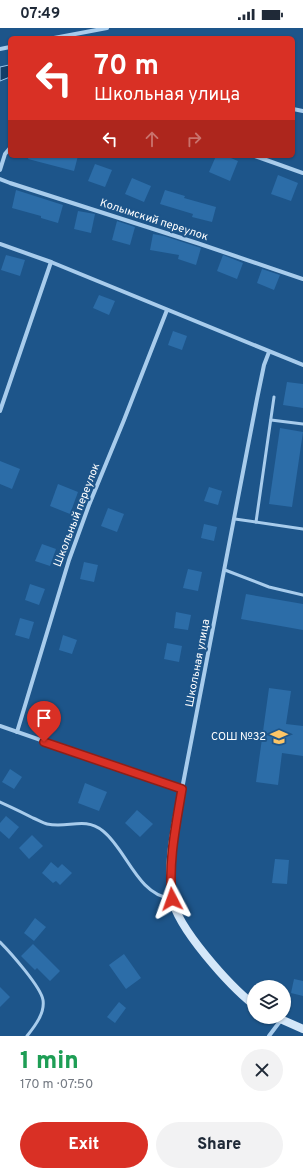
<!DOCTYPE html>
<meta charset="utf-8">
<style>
:root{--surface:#fff;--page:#f2f2f3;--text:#1f2937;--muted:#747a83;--accent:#d93025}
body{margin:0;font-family:Overpass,sans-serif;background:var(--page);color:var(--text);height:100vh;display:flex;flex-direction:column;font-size:15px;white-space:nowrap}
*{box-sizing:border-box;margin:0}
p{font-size:13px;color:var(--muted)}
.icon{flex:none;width:22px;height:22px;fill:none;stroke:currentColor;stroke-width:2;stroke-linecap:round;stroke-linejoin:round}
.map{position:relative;height:1008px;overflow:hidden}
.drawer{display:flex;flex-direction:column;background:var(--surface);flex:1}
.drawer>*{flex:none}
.top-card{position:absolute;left:8px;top:8px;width:287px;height:122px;border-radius:6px;box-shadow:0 1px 3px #0004;background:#d93025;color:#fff;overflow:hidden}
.fabs{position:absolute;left:247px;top:952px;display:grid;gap:8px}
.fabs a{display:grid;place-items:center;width:44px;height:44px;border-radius:50%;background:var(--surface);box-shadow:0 1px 3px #0004;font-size:20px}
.pin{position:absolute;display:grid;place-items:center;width:34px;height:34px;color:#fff;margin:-41px -17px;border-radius:50% 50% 50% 0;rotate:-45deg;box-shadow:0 0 4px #0007}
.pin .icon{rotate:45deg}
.me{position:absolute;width:44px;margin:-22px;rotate:356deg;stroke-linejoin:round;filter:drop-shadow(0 0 3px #0008)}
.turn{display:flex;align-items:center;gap:14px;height:84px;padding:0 20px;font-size:18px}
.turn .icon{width:52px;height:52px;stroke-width:2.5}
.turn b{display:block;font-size:28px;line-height:34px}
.lanes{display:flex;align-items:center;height:38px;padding:0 20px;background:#0003;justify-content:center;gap:20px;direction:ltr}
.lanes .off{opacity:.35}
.round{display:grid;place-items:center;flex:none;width:42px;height:42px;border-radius:21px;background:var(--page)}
.summary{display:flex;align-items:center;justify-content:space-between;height:68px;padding:0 20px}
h1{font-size:24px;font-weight:800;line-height:30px;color:#1e9e55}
.action{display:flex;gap:8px;margin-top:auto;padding:8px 20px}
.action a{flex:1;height:46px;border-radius:24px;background:var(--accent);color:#fff;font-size:16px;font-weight:800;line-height:46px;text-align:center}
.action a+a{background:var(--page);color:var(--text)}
.status{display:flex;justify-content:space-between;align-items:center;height:28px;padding:0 20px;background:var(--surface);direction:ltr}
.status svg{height:11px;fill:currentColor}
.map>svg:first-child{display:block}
.water{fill:#133e68;stroke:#9bc8ee}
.building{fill:#2c6da8}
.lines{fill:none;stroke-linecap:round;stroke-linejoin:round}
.lane{stroke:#a8ccec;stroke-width:3}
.street{stroke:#a8ccec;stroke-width:4}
.secondary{stroke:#d4e7f9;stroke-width:8}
.route-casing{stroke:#8d1f18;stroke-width:10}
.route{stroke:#d93025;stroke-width:7}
.labels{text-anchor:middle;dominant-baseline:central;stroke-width:4;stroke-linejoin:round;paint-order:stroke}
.street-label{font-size:11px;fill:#fff;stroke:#1d558a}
.poi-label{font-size:11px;fill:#fff;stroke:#1d558a;text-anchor:end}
</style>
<div class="status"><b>07:49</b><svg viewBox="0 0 49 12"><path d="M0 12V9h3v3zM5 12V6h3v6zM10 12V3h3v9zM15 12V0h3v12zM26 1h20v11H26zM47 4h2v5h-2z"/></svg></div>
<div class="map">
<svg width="303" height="1008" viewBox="0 0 303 1008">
<rect width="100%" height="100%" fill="#1d558a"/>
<!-- water -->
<polygon class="water" points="9,37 10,49 0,53 0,39"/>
<!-- building -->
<g class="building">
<polygon points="29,128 78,128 74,143 28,131"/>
<polygon points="216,128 226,128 238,133 230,153 209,144"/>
<polygon points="95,136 112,142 105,159 88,153"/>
<polygon points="278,147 298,155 291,173 271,166"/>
<polygon points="132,150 151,158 144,174 125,166"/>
<polygon points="16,162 63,177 58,195 41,190 41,188 12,180"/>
<polygon points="165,162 185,168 184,170 216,179 212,194 192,189 193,186 160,176"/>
<polygon points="78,183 95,186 91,205 74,201"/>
<polygon points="117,193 135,199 130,217 112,212"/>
<polygon points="153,206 164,208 201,220 196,237 178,231 179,227 150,222"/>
<polygon points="6,227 25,232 20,248 1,242"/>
<polygon points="223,227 243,235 237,251 217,243"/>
<polygon points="262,241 280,247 274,262 257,255"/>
<polygon points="99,267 115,273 109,287 93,280"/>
<polygon points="173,303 187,308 182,322 168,317"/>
<polygon points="287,354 303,356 303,380 283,377"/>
<polygon points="280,400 303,404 292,479 269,476"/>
<polygon points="0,433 20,441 12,461 0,456"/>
<polygon points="58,456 78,464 70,486 50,478"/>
<polygon points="209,459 222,463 218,477 204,473"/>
<polygon points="108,480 124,486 117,504 101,498"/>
<polygon points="204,496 217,499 214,513 201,510"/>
<polygon points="42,516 56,521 50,538 35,533"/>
<polygon points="84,534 98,537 94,554 80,551"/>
<polygon points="188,541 202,544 198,563 183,560"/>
<polygon points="30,556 45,561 39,577 25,572"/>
<polygon points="246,566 303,576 303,602 241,591"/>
<polygon points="176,584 191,587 188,602 174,600"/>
<polygon points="20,590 34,594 29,611 15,607"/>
<polygon points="63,607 77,612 72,626 59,622"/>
<polygon points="167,615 182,618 179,634 164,631"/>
<polygon points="269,660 291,663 286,696 303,698 303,728 282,725 278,757 256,754"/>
<polygon points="10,741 22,749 14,761 2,754"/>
<polygon points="85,755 107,764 99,783 78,775"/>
<polygon points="137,782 153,796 140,809 125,795"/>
<polygon points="6,788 19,799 9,811 0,803 0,795"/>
<polygon points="32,807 43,818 29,831 19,820"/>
<polygon points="275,831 289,832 287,856 272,855"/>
<polygon points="51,834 58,840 62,836 72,845 60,857 56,853 53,855 42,845"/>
<polygon points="35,890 46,899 34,913 24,905"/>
<polygon points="33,916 60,943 50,953 37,940 35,942 21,928"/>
<polygon points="124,926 141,950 126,961 109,937"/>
<polygon points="294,951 303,953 303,968 291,965"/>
<polygon points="0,959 10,969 0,979"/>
<polygon points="119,974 126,980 115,995 107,989"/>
</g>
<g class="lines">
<!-- lane -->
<g class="lane">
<polyline points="271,392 303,396"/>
<polyline points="235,491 303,501"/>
<polyline points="256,494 274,369"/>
<polyline points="225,542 269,559 303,567"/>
<path d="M0,774c11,5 22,10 33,16 5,2 10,5 14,6 21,5 37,-8 56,7 23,18 35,64 67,67"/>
<path d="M0,914c10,10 41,45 43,58 2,13 -8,26 -16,36"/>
</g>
<!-- street -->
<g class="street">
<polyline points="54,10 107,0"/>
<polyline points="0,21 10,19"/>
<polyline points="293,81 303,83"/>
<polyline points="255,128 303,145"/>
<polyline points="0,142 5,126 10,120"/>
<polyline points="0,151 10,155 197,215 303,251"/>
<polyline points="0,216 51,234 303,337"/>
<polyline points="0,383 51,234"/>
<polyline points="0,698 182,761 257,371 264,337 269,324"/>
<polyline points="17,704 69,532 89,477 124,392 167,282"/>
<polyline points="269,1008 281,992"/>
</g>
<!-- secondary -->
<g class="secondary">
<path d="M182,761c-6,35 -16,73 -10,109 5,30 58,88 82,107"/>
<polyline points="276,989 303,1001"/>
</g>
</g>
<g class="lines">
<!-- route casing -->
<g class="route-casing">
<path id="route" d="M44,714l138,47c-6,36 -14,73 -10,110"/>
</g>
<!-- route -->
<use href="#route" class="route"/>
</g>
<!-- icons -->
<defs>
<g id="school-bare" transform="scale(1.38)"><path d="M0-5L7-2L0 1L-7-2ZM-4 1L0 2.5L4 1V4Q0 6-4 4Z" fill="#fcc566" stroke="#1d558a" stroke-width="2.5" paint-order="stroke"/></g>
</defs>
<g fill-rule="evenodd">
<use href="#school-bare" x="279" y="709"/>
</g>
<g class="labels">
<!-- street labels -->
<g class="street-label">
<text transform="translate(154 192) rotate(18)">Колымский переулок</text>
<text transform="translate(77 487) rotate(-69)">Школьный переулок</text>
<text transform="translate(198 635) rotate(-79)">Школьная улица</text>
</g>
<!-- poi labels -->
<g class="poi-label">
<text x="266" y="709">СОШ №32</text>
</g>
</g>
</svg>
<div class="fabs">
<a><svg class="icon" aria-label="layers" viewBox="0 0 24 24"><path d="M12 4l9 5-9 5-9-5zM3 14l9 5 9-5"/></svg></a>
</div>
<div class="pin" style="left:44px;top:714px;background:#d93025"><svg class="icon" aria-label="arrive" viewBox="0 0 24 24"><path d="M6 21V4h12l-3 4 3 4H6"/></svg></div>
<svg class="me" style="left:172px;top:871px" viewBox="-20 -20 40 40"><path d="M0-17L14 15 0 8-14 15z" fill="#d93025" stroke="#fff" stroke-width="4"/></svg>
<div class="top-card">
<div class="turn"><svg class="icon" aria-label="left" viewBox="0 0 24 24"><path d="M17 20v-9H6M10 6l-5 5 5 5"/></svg><div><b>70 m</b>Школьная улица</div></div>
<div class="lanes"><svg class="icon" aria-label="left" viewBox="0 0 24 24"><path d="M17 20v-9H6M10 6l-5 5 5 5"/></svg><svg class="icon off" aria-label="ahead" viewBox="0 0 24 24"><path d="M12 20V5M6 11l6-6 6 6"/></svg><svg class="icon off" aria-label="right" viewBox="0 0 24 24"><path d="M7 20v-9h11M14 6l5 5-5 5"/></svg></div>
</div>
</div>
<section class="drawer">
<div class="summary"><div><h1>1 min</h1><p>170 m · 07:50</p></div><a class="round"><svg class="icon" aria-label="close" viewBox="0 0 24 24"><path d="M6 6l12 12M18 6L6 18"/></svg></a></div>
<div class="action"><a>Exit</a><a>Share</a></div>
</section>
